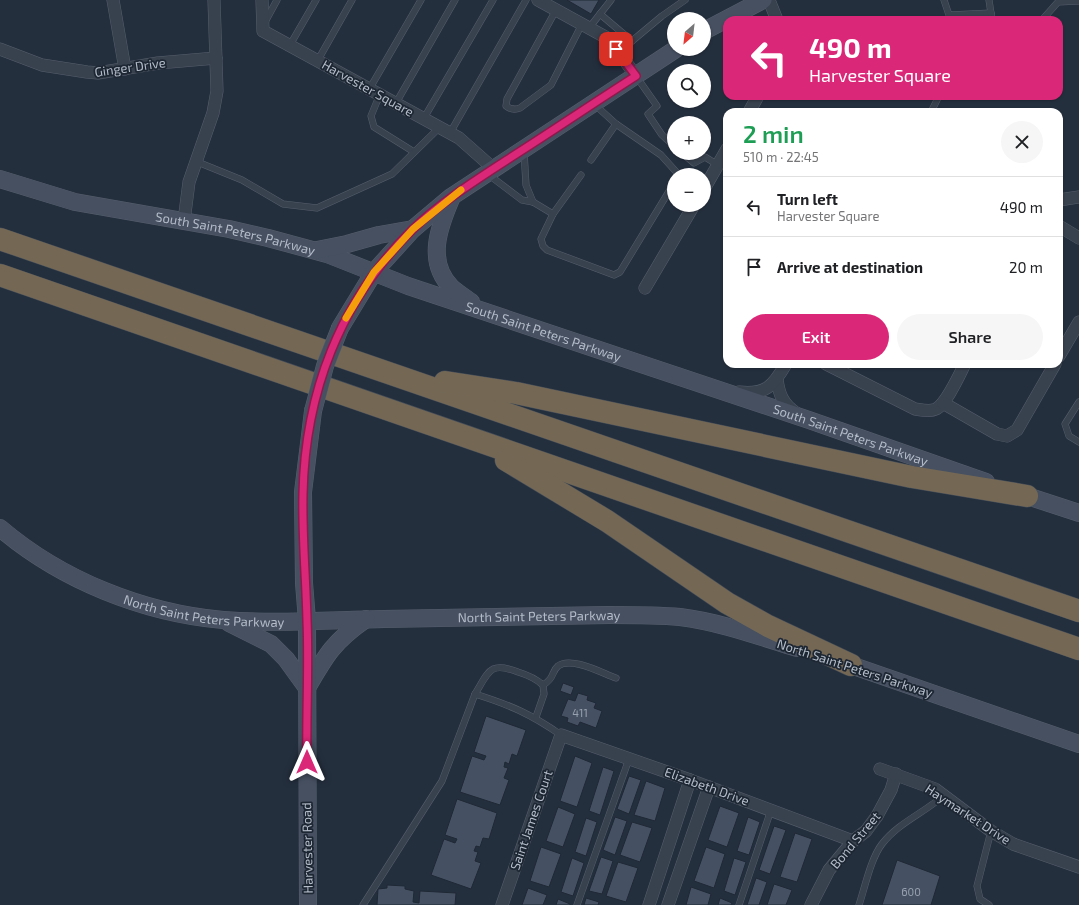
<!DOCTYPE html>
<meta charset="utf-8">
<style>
:root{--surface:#fff;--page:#f6f6f6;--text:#202124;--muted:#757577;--line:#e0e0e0;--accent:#db2777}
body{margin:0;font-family:"Exo 2",sans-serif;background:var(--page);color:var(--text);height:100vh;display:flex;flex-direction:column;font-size:15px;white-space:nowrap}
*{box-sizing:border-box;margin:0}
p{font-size:13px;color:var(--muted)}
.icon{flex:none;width:22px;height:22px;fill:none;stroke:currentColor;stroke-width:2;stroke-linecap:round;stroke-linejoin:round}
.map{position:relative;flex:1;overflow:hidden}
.details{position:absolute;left:723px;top:108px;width:340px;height:260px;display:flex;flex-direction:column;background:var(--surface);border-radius:12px;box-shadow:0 1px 3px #0004}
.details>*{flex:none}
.banner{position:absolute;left:723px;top:16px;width:340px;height:84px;border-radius:12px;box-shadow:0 1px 3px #0004;background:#db2777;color:#fff;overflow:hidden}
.needle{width:26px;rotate:208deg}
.tools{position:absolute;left:667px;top:12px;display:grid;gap:8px}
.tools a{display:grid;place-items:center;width:44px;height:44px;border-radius:50%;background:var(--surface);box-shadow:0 1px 3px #0004;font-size:20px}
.pin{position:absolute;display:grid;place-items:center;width:34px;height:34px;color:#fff;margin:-17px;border-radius:8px;box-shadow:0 2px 6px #0006}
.me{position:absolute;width:44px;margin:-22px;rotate:0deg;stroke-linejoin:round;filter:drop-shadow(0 0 3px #0008)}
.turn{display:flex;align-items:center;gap:14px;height:84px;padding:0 20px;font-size:18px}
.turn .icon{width:52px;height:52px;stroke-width:2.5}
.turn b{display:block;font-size:28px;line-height:34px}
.round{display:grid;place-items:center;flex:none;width:42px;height:42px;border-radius:21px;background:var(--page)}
.overview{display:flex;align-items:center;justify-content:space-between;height:68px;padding:0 20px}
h1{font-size:24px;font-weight:600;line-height:30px;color:#1e9e55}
.primary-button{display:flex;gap:8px;margin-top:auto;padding:8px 20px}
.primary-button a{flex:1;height:46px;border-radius:24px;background:var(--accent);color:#fff;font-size:16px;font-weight:600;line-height:46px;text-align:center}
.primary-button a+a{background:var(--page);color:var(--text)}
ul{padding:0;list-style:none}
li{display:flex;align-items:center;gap:12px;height:60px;padding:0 20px;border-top:1px solid var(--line)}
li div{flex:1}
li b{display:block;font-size:15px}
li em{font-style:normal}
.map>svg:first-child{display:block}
.building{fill:#455162;stroke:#1f2835}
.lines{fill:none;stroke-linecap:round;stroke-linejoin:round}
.lane-casing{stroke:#565f6c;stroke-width:7}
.street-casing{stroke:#565f6c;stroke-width:13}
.secondary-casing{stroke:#565f6c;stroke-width:18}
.highway-casing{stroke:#434c59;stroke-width:23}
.lane{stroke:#38414e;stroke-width:6}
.street{stroke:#38414e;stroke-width:12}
.secondary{stroke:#465061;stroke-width:17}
.highway{stroke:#746855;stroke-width:22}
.secondary-bridge-casing{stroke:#565f6c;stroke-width:18;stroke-linecap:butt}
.secondary-bridge{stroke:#465061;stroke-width:17}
.route-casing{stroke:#8e194d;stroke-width:10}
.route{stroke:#db2777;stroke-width:7}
.slow{stroke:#f59e0b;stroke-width:7}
.labels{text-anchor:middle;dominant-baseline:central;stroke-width:3.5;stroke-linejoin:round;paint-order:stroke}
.number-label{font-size:11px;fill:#98a1af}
.street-label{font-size:13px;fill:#b4bcc9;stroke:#1d2633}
</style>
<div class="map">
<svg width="1079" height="905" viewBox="0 0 1079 905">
<rect width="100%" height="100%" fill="#242f3e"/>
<!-- building -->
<g class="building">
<polygon points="567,0 599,0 591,14"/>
<polygon points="563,683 574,687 571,695 560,691"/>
<polygon points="578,693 588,696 587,700 596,703 594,708 602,711 596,728 580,722 578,726 567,722 568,718 561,716 568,699 575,701"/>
<polygon points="486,716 526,730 517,756 512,754 509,764 505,762 504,767 508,768 504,778 509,780 500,805 460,792 472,756 484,760 486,756 474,752"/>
<polygon points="575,756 592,763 577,807 560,801"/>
<polygon points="603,767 614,771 600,815 589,811"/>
<polygon points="629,776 641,780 629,814 617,809"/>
<polygon points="646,781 665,788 655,821 634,815"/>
<polygon points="457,799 497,813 489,839 483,838 480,847 476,846 474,851 478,852 475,861 481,863 471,889 431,875 444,839 455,843 457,839 445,835"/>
<polygon points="720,806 739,813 727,847 708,840"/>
<polygon points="558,807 575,814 563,847 546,841"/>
<polygon points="615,817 627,821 615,855 603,850"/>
<polygon points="748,817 760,822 749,855 737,851"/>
<polygon points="586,818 597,822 586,856 575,852"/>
<polygon points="632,822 652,828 640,862 620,855"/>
<polygon points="774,826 786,830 770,874 759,870"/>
<polygon points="795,833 812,839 797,882 780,877"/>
<polygon points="541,847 561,854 549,887 530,881"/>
<polygon points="706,847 725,854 714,888 694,881"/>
<polygon points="601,857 613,861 602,894 589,891"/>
<polygon points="572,858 584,863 573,896 561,892"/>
<polygon points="734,858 746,862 735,895 724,891"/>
<polygon points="897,860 940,876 931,905 882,905"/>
<polygon points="618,862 638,868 626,902 606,896"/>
<polygon points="756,878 767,882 759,905 747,905"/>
<polygon points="774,884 792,890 786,905 767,905"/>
<polygon points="387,885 405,886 405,889 414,891 413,902 419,903 420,891 456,893 455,905 377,905 378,889 387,888"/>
<polygon points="691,887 711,894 708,905 686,905"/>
<polygon points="528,888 547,895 543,905 522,905"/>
<polygon points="586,898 599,902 598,905 584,905"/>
<polygon points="720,898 732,903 731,905 718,905"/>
<polygon points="558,899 570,904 570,905 556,905"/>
</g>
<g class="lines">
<!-- lane casing -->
<g class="lane-casing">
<g id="lane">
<polyline points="611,0 600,14 632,41 662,16 685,0"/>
<polyline points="944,0 949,15 991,13"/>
<polyline points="989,0 992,20"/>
<path d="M556,10l-49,89 -1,7c5,4 9,4 14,2l31,-23 31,-61"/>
<polyline points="1042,20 1058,2 1079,1"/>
<polyline points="265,22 277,0"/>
<polyline points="589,28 600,14"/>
<polyline points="290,45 316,0"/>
<polyline points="616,49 632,41"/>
<polyline points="318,60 352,0"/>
<polyline points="636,76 657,106 648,114 662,135 674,146"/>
<polyline points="370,88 421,0"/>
<polyline points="380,94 371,116 374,127 414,152"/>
<polyline points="396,103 455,0"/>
<polyline points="594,104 616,124 661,155 679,175"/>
<polyline points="931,112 939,96"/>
<polyline points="424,118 493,0"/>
<polyline points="450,133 526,0"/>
<polyline points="524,151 526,185 533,202"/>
<polyline points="682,153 694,163 705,157 718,165"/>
<polyline points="591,160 616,124"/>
<polyline points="195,161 242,180 283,204 317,208 392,174 440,127"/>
<polyline points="489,175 522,200 533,202 553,214"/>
<polyline points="581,175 553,214 541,239 543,246 547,250 614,275 620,272 674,183"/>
<polyline points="1079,402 1065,424 1069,436 1079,442"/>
<path d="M543,685c12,-7 8,-13 15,-19 13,-10 44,7 58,12"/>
<path d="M475,694c14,-23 15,-33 43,-22 10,3 17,6 25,13l1,9 -8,23"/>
<path d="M363,905l79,-124 33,-87c35,11 56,20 86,41"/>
<polyline points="577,905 629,759"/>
<polyline points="739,905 771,810"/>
<path d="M859,905c6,-18 12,-47 23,-61 16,-21 42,-31 61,-48"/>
<polyline points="989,905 980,899 977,886 991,831"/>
</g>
</g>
<!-- street casing -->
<g class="street-casing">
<g id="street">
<polyline points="113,0 125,69"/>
<polyline points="262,0 263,31 459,138 494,169"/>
<polyline points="538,0 609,39 636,76"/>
<polyline points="769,0 777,20"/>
<polyline points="0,49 42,65 87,72 98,73 158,63 216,58"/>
<polyline points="749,112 758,96"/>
<polyline points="704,189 727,149"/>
<polyline points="1059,200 1079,197"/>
<polyline points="184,221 189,182 213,113 217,91 214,0"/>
<polyline points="1059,226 1079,238"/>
<polyline points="645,288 694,205"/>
<polyline points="1059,356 1079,322"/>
<path d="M826,364l89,45c7,1 15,3 21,0 11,-6 23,-34 29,-45"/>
<path d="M777,379c2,16 6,25 19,34"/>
<path d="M739,392c27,3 34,-6 47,-28"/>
<polyline points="943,403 997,434 1007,436 1017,430 1055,364"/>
<polyline points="880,769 935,789 991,831 1013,844 1079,867"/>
<polyline points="502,905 561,735 690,780 853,841"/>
<polyline points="649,905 690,780"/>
<polyline points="668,905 709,787"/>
<polyline points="811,905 829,870 853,841 866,831 877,816 891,790 896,774"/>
</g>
</g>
<!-- secondary casing -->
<g class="secondary-casing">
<g id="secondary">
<polyline points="704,31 763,0"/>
<path id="s1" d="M0,179l75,23 154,27 39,9 59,16 81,32 401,134 177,62"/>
<path d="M451,199c-12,28 -25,62 0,88 6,6 14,10 20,15"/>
<polyline points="317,250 347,244 379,235 413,229"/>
<polyline points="340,328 374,272 413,229 451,197 676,49"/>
<polyline points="1015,492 1079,513"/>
<path id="s2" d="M0,528c61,52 143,85 223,92 53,4 108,0 161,-1 75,-2 150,-3 225,-4 24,0 48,0 71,2 40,5 78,19 117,31"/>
<polyline points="229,623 271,644 286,659 307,688"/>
<polyline points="839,661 1079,744"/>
<path d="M307,688c19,-33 27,-47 59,-69"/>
<polyline points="308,905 307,620 304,583 303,492 313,411"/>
</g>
</g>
<!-- highway casing -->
<g class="highway-casing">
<g id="highway">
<polyline points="0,239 1079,611"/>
<polyline points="0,275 1079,649"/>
<polyline points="445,382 516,393 912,477 1027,496"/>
<polyline points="506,460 607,521 727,603 768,626 851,665"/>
</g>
</g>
<!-- lane -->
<use href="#lane" class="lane"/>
<!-- street -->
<use href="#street" class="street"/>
<!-- secondary -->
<use href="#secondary" class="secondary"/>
<!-- highway -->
<use href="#highway" class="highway"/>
<!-- secondary-bridge casing -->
<g class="secondary-bridge-casing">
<polyline id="secondary-bridge" points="313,411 325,366 340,328"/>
</g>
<!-- secondary-bridge -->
<use href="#secondary-bridge" class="secondary-bridge"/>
</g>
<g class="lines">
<!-- route casing -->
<g class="route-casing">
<path id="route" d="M307,762c-1,-47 2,-95 0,-142 -1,-42 -5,-84 -4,-126 2,-101 37,-193 109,-264 30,-29 66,-51 101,-74 41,-26 82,-54 123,-80l-20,-27"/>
</g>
<!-- route -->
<use href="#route" class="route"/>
<!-- slow -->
<polyline class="slow" points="346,318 374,272 413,229 461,190"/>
</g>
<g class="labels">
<!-- number labels -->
<g class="number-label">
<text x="580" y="712">411</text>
<text x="911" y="891">600</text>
</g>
<!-- street labels -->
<g class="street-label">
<text transform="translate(130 67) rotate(-8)">Ginger Drive</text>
<text transform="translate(368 88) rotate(29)">Harvester Square</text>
<text stroke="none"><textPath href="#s1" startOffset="242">South Saint Peters Parkway</textPath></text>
<text stroke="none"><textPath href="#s1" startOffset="566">South Saint Peters Parkway</textPath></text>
<text stroke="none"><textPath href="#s1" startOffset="890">South Saint Peters Parkway</textPath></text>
<text stroke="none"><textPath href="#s2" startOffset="225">North Saint Peters Parkway</textPath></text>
<text stroke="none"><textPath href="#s2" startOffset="561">North Saint Peters Parkway</textPath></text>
<text transform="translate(855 668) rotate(18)">North Saint Peters Parkway</text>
<text transform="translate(707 786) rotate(20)">Elizabeth Drive</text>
<text transform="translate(968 814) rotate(33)">Haymarket Drive</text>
<text transform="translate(531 820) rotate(-71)">Saint James Court</text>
<text transform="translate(855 840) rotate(-50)">Bond Street</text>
<text transform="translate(307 848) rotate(-91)">Harvester Road</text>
</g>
</g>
</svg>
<div class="tools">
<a><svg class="needle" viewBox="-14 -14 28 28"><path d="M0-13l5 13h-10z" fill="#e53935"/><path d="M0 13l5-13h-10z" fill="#757577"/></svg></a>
<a><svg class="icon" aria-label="search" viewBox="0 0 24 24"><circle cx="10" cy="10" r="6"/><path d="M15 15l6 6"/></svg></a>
<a>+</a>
<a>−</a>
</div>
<div class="pin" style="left:616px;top:49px;background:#d93025"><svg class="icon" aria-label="arrive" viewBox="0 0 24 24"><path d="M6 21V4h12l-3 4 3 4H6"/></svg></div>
<svg class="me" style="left:307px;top:762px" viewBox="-20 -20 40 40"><path d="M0-17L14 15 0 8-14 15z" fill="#db2777" stroke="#fff" stroke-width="4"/></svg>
<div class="banner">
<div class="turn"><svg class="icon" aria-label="left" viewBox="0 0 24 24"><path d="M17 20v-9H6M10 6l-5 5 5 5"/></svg><div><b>490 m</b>Harvester Square</div></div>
</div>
<section class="details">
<div class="overview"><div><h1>2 min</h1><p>510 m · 22:45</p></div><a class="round"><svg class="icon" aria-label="close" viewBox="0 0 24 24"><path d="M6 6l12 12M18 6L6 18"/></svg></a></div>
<ul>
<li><svg class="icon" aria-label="left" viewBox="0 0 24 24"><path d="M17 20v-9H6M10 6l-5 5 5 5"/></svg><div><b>Turn left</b><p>Harvester Square</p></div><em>490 m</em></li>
<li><svg class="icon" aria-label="arrive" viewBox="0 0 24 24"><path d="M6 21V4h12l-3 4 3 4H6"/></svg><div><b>Arrive at destination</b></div><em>20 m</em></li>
</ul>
<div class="primary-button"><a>Exit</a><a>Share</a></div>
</section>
</div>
